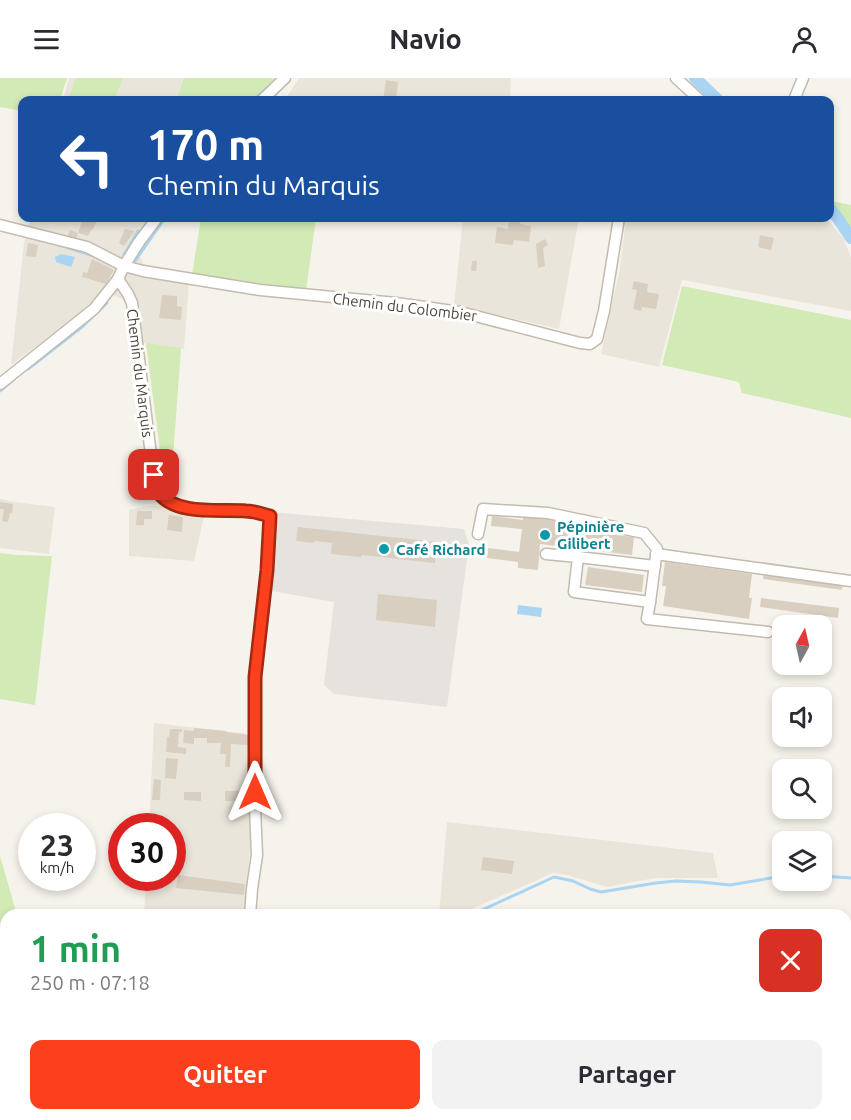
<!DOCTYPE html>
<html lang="fr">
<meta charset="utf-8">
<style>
:root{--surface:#fff;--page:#f2f2f3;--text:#2b2b33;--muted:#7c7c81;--accent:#fc3f1d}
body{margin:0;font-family:Ubuntu,sans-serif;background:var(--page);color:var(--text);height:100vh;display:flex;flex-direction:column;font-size:22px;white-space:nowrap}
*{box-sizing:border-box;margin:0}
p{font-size:20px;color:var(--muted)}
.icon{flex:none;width:33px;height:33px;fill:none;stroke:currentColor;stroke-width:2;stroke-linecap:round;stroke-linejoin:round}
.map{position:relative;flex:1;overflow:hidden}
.side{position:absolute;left:0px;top:831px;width:852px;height:212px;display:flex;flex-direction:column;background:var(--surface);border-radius:18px 18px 0 0;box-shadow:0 3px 9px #0003}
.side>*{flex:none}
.top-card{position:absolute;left:18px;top:18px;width:816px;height:126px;border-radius:12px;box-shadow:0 3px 9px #0003;background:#1a4fa0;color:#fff;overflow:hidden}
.needle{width:39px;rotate:8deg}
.controls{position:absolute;left:772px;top:537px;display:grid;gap:12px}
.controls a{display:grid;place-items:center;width:60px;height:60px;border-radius:12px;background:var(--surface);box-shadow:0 3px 9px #0003;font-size:30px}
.speed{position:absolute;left:18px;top:735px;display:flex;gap:12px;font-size:30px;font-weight:700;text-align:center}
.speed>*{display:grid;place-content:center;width:78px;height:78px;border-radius:50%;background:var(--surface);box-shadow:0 3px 9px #0003;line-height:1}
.speed small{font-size:15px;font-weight:400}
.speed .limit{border:9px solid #d22;background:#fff;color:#111}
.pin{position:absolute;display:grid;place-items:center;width:51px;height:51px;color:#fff;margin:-26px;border-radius:12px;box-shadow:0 3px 9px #0006}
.me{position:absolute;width:66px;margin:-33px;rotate:0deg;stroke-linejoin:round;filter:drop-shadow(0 0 4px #0008)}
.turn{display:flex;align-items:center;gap:21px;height:126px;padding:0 30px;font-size:27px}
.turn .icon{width:78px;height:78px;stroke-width:2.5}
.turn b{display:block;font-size:42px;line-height:51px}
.round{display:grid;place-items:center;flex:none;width:63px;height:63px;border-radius:12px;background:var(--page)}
.overview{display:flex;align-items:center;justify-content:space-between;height:102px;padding:0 30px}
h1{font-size:36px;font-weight:700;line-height:45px;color:#1e9e55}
.button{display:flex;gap:12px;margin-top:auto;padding:12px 30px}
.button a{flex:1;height:69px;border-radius:12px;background:var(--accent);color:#fff;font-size:24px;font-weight:700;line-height:69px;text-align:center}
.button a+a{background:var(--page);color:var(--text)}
header{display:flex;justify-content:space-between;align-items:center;height:78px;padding:0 30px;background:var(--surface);font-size:27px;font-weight:700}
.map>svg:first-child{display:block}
.residential{fill:#eae5da}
.industrial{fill:#e6e2dd}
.green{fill:#d2eab5}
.water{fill:#a9d4f2}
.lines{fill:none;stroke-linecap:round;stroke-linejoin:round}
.stream{stroke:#a9d4f2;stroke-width:3}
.canal{stroke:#a9d4f2;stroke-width:12}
.building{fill:#d8cfc1}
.minor-casing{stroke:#c2bbae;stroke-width:13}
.major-casing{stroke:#e6c16a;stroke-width:16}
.minor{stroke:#fff;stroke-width:10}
.major{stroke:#ffe39c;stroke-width:14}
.rail{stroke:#9a9a9a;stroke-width:3;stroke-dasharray:8 8;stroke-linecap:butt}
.route-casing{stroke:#a42913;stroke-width:15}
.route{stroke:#fc3f1d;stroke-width:10}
.culture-dot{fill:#0f9aa8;stroke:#fff;stroke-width:2}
.labels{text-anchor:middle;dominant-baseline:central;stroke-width:6;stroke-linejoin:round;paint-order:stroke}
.street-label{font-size:15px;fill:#4b4439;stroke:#fff}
.culture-label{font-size:15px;font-weight:bold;fill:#0d838f;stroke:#fff;text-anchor:start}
</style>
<header><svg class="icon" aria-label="menu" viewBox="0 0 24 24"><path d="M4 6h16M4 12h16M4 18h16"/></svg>Navio<svg class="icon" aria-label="person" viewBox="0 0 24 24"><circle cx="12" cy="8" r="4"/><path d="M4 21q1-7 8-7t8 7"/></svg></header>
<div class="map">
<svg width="851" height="1042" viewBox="0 0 851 1042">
<rect width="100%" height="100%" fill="#f6f3ec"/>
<!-- residential -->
<g class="residential">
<polygon points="69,0 184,0 176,22 63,22"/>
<polygon points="299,0 511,0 510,22 285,22"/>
<polygon points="31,140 162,140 139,177 149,197 189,204 184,271 132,263 126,222 105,214 89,229 11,287 24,165"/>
<polygon points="463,140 579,140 559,251 454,227"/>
<polygon points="626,140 826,140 844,161 851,180 851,233 682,202 659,289 601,276 620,190"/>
<polygon points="0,421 14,424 55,429 49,476 0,470"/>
<polygon points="148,428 164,428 204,438 194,483 129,478 129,432"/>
<polygon points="154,645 250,656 249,724 251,760 244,837 144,837 146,800 172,800 172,748 149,748"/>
<polygon points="447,744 713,775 718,800 655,800 607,809 567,797 553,795 458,837 439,837"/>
<polygon points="147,1036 211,1037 211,1042 146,1042"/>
<polygon points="826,1036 826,1042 672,1042 671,1037"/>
<polygon points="335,1037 335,1036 406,1037 390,1040 389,1042 335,1042"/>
</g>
<!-- industrial -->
<polygon class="industrial" points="271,434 464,451 469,467 447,629 334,616 324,607 334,524 272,513"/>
<!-- green -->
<g class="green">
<polygon points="0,0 67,0 60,22 22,22 22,33 0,29"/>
<polygon points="76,0 123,0 114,22 68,22"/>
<polygon points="184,0 276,0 252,22 176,22"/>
<polygon points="831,123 851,127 851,153"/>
<polygon points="201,140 316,140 306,213 243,206 192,197"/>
<polygon points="682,208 851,242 851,340 742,315 739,304 662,287"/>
<polygon points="146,265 181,270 171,407 164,403"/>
<polygon points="0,475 17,477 52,478 35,627 0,621"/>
<polygon points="0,778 17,837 6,837 6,974 0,957"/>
<polygon points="26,1037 66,1037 68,1042 28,1042"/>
</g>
<!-- water -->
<g class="water">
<polygon points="61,176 75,179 71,189 56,184 55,179"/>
<polygon points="518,527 542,530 541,539 517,536"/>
</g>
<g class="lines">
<!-- stream -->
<g class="stream">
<polyline points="254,22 268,9"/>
<polyline points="66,169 94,178"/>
<polyline points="124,177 138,153"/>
<polyline points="135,183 165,140"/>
<polyline points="28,291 82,249 107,225"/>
<polyline points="0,313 13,302"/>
<polyline points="822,798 851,800"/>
<polyline points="471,837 554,799 573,803 590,811 601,814 656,805 676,803 701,804 730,807 783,798"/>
<polyline points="146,1042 147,1036"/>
</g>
<!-- canal -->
<g class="canal">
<polyline points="695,0 718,22"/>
<polyline points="830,131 837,139 851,160"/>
</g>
</g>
<!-- building -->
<g class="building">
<polygon points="386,2 398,4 396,22 383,22"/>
<polygon points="83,140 98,140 93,151 91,152 88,158 78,155"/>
<polygon points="103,140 118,140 115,145"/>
<polygon points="509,140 521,140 520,146 531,148 529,164 514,162 513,167 495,165 497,149 508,151"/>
<polygon points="125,151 135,153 124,168 119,165"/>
<polygon points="70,152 78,155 76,162 67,160"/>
<polygon points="760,157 774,160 771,172 758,169"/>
<polygon points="545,161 548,167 543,170 545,188 538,190 536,166"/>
<polygon points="28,165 38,167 36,179 26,178"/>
<polygon points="92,181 114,192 106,206 82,199 83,194 87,195"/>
<polygon points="472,183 477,183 476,193 471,193"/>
<polygon points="634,203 648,206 647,214 659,216 656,231 642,229 641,233 633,231 637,212 632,211"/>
<polygon points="162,217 177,218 177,228 182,229 181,242 159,240"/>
<polygon points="0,424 13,426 12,435 10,435 8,444 2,443 4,431 0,431"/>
<polygon points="137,433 152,433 152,441 144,441 144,447 136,447"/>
<polygon points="169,437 183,439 182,454 167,452"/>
<polygon points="492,438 523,442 523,438 556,442 556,450 634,459 632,477 540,466 538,492 518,490 518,484 487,480 488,470 519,474 522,451 491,448"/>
<polygon points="298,449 437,464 435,485 362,477 361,479 331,476 332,465 314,463 314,465 296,463"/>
<polygon points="665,484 752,496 749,520 752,520 749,541 663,528 666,508 662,508"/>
<polygon points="588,489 644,497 642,514 585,507"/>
<polygon points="764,492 843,503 842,512 763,501"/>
<polygon points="378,516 437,522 435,549 376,542"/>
<polygon points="761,520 839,530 838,540 760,529"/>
<polygon points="194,650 226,653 226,654 248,657 248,667 231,666 230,689 225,689 226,676 220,676 221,665 207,665 207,660 194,660 194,666 183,665 184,652 194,653"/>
<polygon points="170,651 182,651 182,654 179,654 178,669 186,670 186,676 166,674 167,659 169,659"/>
<polygon points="166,680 178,681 176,701 165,700"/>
<polygon points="154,701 161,702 160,722 152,722"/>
<rect x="225" y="713" width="16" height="10"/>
<polygon points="184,714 201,714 201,723 184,722"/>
<polygon points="156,743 172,744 172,748 156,748"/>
<polygon points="483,779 514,783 512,796 481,792"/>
<polygon points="178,797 245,806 244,817 176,810"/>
<polygon points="193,1036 204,1036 201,1042 191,1042"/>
</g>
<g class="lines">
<!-- minor casing -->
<g class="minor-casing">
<g id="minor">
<polyline points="676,0 700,22"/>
<polyline points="262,22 285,0"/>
<polyline points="794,22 803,0"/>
<polyline points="0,147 87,169 124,188 143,193 260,212 396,225 460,234 580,265 590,266 597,261 604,233 619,140"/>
<polyline points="118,201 128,216 132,225 151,377 158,414 167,423 182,430 219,433 249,433 270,438 267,492 255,599 255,730 257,777 252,811 250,837"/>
<polyline points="0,306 94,231 118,201 124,188 139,164 157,140"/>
<polyline points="478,456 483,431 548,435 644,455 657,471 650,524 574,514 578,479 546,476"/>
<polyline points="656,476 851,503"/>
<polyline points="578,479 655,488"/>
<polyline points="650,524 647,541 768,554"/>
<polyline points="215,1036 218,1042"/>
</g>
</g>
<!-- major casing -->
<g class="major-casing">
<g id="major">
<polyline points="0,981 6,979"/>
<polyline points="0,1007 6,1004"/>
<polyline points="75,1036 77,1042"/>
</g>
</g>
<!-- minor -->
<use href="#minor" class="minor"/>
<!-- major -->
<use href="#major" class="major"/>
<!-- rail -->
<g class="rail">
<polyline points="0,981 6,999"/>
<polyline points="0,1002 6,1019"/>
<polyline points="12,1036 14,1042"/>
</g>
</g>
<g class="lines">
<!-- route casing -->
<g class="route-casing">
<path id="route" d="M154,397c1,6 2,14 5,18 17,23 62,16 87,18 8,0 16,3 24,5l-3,54 -12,107v115"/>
</g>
<!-- route -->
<use href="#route" class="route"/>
</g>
<!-- markers -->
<g class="culture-dot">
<circle cx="545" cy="457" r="6"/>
<circle cx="384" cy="471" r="6"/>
</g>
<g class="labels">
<!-- street labels -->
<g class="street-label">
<text transform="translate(405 229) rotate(7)">Chemin du Colombier</text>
<text transform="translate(140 295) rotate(83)">Chemin du Marquis</text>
</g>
<!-- culture labels -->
<g class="culture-label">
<text x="557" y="448">Pépinière<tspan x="557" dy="17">Gilibert</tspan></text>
<text x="396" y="471">Café Richard</text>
</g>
</g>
</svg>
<div class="controls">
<a><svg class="needle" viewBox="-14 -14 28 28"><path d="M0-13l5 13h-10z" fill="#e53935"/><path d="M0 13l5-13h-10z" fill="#7c7c81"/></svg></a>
<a><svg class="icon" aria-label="sound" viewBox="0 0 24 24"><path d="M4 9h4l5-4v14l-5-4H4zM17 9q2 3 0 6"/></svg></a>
<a><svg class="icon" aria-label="search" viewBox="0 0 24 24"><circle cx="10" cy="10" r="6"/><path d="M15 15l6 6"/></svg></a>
<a><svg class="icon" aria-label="layers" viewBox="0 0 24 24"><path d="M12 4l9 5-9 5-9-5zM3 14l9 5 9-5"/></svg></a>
</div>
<div class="speed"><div>23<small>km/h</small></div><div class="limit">30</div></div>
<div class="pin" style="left:154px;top:397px;background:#d93025"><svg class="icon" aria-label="arrive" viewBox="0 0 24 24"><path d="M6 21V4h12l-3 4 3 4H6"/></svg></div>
<svg class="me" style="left:255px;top:714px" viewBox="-20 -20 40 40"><path d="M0-17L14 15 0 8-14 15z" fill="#fc3f1d" stroke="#fff" stroke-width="4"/></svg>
<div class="top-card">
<div class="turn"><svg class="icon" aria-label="left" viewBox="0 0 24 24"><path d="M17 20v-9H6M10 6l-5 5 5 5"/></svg><div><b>170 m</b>Chemin du Marquis</div></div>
</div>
<section class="side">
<div class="overview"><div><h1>1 min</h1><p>250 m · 07:18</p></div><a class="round" style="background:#d93025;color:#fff"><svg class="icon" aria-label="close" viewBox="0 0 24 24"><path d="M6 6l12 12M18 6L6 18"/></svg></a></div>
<div class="button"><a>Quitter</a><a>Partager</a></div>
</section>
</div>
